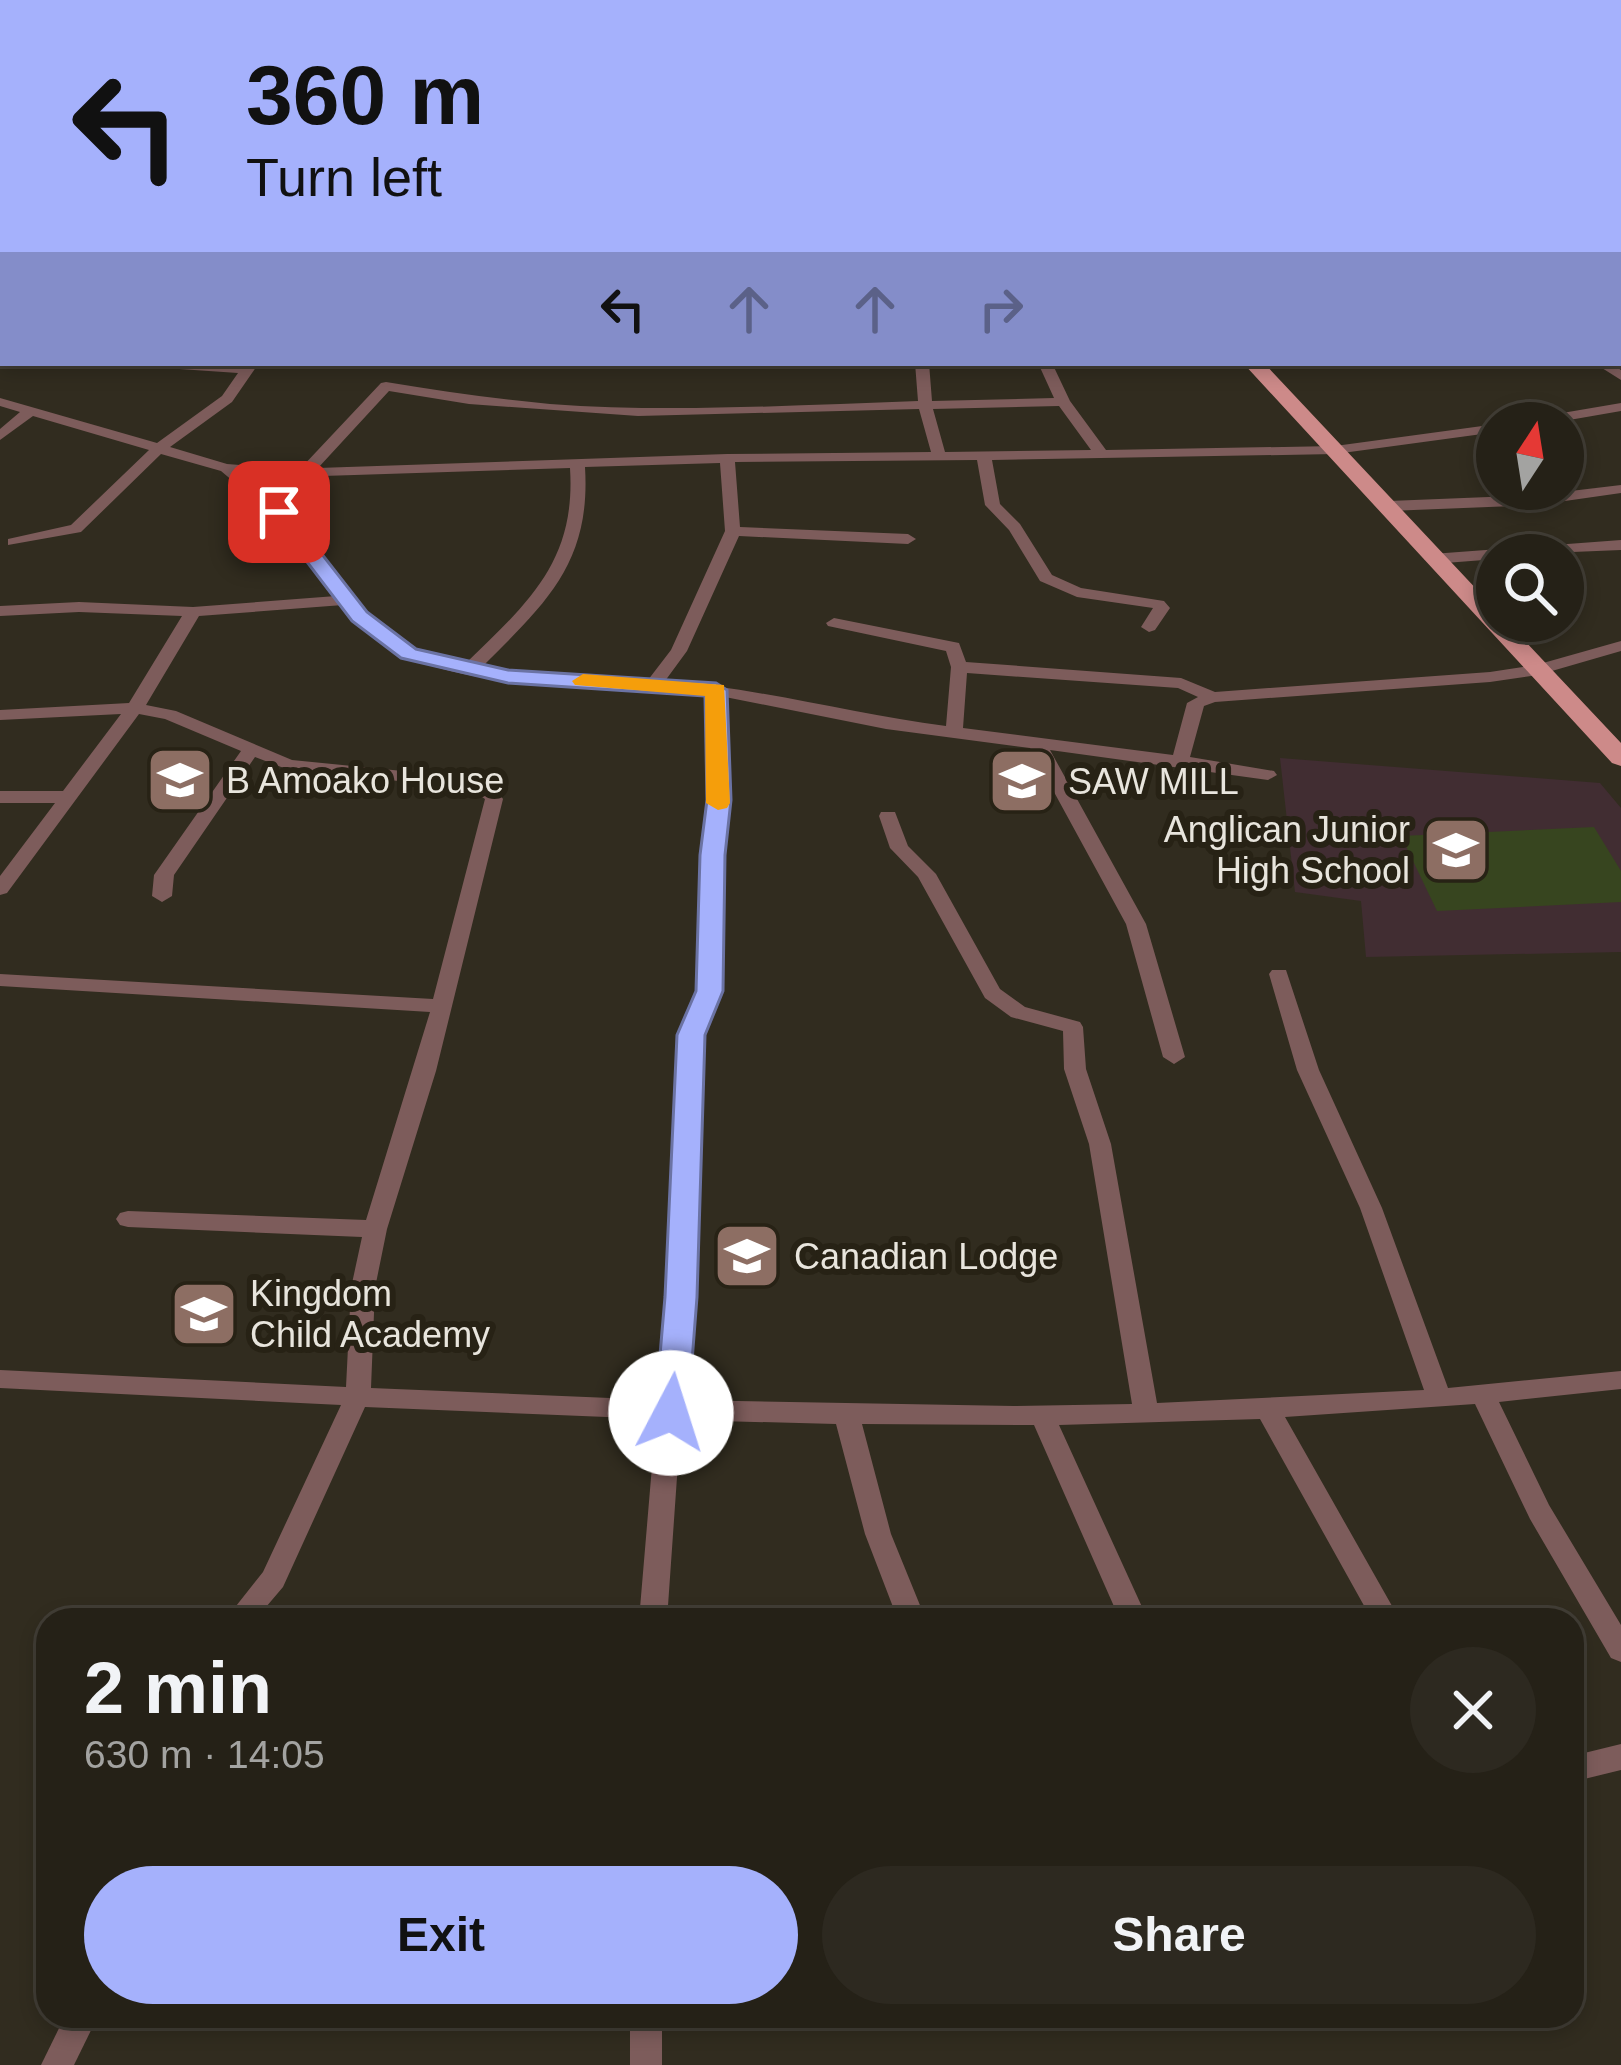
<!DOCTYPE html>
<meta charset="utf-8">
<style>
:root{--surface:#252117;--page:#2d2920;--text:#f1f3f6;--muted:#a3a3a1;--line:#423e36;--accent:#a5b1fc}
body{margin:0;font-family:Arial,sans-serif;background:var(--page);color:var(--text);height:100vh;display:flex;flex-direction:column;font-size:45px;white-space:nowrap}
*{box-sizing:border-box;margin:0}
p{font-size:39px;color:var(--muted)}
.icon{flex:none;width:66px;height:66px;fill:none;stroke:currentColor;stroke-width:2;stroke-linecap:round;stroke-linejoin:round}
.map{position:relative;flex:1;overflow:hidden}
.panel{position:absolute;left:36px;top:1608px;width:1548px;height:420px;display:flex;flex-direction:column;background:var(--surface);border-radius:36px;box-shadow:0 6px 18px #0003,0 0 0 3px var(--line)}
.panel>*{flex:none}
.guide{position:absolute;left:0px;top:0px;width:1623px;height:366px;box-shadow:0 6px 18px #0003,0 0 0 3px var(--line);background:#a5b1fc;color:#111;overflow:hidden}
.needle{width:78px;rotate:12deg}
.tools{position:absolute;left:1476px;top:402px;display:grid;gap:24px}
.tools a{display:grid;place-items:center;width:108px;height:108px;border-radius:50%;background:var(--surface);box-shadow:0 6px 18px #0003,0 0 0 3px var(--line);font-size:60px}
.pin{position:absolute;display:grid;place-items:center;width:102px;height:102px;color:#fff;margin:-51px;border-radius:24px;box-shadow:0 6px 18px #0006}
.me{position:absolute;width:132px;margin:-66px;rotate:5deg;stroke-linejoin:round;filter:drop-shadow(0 0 9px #0008)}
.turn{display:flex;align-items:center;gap:42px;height:252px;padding:0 48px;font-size:54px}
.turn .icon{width:156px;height:156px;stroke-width:2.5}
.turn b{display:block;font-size:84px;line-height:102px}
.lanes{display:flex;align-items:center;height:114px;padding:0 48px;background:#0003;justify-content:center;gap:60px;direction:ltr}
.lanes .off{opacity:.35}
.round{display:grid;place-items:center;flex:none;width:126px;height:126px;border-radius:63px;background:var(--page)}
.overview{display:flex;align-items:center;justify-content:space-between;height:204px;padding:0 48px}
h1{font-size:72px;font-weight:600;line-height:90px}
.cta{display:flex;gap:24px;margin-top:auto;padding:24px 48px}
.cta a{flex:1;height:138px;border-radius:72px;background:var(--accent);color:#111;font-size:48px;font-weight:600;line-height:138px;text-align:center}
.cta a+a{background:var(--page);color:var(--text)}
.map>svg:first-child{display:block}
.education{fill:#412d32}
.green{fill:#37451f}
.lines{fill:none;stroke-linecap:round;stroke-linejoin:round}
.street{fill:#7d5c5b;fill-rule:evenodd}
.primary{fill:#cd8a89;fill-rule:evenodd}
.route{fill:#a5b1fc;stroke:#6b73a4;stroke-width:3}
.slow{fill:#f59e0b}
.labels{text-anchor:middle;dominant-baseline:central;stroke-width:12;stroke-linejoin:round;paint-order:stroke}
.poi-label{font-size:36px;fill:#e8e5dd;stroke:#272215;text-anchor:start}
</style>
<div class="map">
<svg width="1621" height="2065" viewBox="0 0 1621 2065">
<rect width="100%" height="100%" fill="#312c1f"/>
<!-- education -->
<polygon class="education" points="1280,758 1600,783 1621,808 1621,952 1366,957 1361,901 1295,892"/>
<!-- green -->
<polygon class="green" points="1594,827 1621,871 1621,902 1437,911 1401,836"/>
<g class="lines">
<!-- street -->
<g class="street">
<rect x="433" y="0" width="10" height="3"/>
<polygon points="551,0 553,3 542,1 543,0"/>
<polygon points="755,0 765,0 768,3 758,3"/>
<polygon points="1163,0 1173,0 1176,3 1166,3"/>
<rect x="0" y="20" width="3" height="6"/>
<rect x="1620" y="56" width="1" height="6"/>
<rect x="1620" y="101" width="1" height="6"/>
<rect x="0" y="118" width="3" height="6"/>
<rect x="1620" y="145" width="1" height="6"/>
<rect x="0" y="191" width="3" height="6"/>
<polygon points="1620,231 1621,232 1621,240 1620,239"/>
<rect x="0" y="238" width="3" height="8"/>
<rect x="1620" y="247" width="1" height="8"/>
<rect x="1620" y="322" width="1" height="8"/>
<polygon points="3,326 3,336 0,337 0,327"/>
<path d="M143,363l100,3 16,-3 -27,39 -62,45 57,17 65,5 9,-1 80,-85 5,-1c55,9 109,17 164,22 122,9 246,1 368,-3l-3,-38h14l3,38 122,-3 -16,-35h14l18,38 36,49 229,-4 162,-22v8l-162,22 -343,6 8,44 20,20 32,51 29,13 83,13 6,7 -15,22 -6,2 -8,-5 12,-19 -76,-11 -37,-16 -31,-51 -24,-25 -8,-45 -242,2 5,65 168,7 8,5 -8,5 -169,-8 -52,115 -22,30c95,7 187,33 281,45l5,-59 -5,-16 -118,-25 -2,-3 8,-5 125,25 7,19 215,16 34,14 275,-20 46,-7 85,-24v10l-83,24 -48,7 -275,20 -11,4 -14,51 84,14 3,4 -9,5 -218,-30 96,174 39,133 -11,7 -11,-7 -37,-133 -96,-176 -144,-19 -161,-32 3,103 -6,55 -2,136 -18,44 -9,262 -10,103 331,6 118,-2 -43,-260 -25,-75 -1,-38 -52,-14 -26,-19 -67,-121 -28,-29 -11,-32 2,-4h14l13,34 28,28 64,115 25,18 55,15 3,5 3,42 25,75 46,259 267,-13 -64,-182 -63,-138 -28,-96 3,-4h14l33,100 63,138 66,180 173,-17v18l-122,13 50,103 72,120v37l-10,-4 -81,-139 -55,-115 -190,13 115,203h-28l-112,-201 -201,6 89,195h-28l-86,-195 -172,-1 29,110 35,86h-28l-33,-86 -29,-110 -155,-4 -14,200h-28l17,-201 -291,-12 -82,180 -28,33h-30l38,-48 78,-167 -341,-17v-18l346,17 5,-99 11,-51 -234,-10 -8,-2 -4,-6 4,-6 8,-2 238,9 64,-208 -430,-26v-12l433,25 52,-200 -16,-11 -180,-18 -34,-13 -81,118 -2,21 -10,6 -10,-6 2,-21 87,-124 -76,-32 -26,-5 -132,179 -7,2v-19l55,-73h-55v-12h63l58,-77 -121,6v-10l129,-7 53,-87 -103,-4 -79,4v-10l79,-4 114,5 143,-11 -51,-71 -64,-54 -60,-17 -80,78 -73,13v-6l63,-14 78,-75 -116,-34 -33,24v-11l20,-17 -20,-6v-8l157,45 65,-47 16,-23 -88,-6zM389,391l80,13 169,12 281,-7 12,43 -204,2 -409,14zM1059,406l32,44 -146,2 -12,-43zM720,463l5,68 -54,119 -23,30 -140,-9 -25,-5c63,-63 108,-103 102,-199zM570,468c6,93 -41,134 -103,194l-44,-9 -32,-18 -25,-21 -71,-95 -53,-45 50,3zM343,605c18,24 43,47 72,56 89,30 198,27 293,34l2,105 -8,55 -2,136 -20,44 -11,262 -11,103 -287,-12 4,-100 12,-59 49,-158 67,-272 -10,-14 -20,-7 -181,-18 -116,-49 -30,-6 53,-89zM967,673l211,15 20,9 -11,6 -14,52 -210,-27z"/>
<polygon points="804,363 797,367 622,368 615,364"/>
<polygon points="1594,363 1610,363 1621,370 1621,380"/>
<polygon points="1621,403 1621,411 1552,423 1520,423 1527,419"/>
<polygon points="1621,485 1621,493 1537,505 1389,511 1381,506 1389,501 1537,495"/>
<polygon points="1621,540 1621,550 1497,555 1497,559 1432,564 1424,559 1432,554"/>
<polygon points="1621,1744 1621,1770 1572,1782 1572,1756"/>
<polygon points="65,2016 98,2016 74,2065 41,2065"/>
<rect x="630" y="2016" width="32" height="49"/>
</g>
<!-- primary -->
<g class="primary">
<polygon points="905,0 920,0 922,3 907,3"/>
<polygon points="1243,363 1264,363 1497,611 1497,621 1506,621 1621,743 1621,766 1612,763"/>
</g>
</g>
<!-- route -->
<polygon class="route" points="272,508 286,508 367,612 416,649 508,670 716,683 727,690 731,800 725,855 723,991 705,1035 697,1297 688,1413 683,1422 671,1425 660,1422 655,1413 665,1297 677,1035 696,991 700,855 707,800 705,696 508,683 401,658 352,621 272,516"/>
<!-- slow -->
<polygon class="slow" points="583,674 724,685 730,803 727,808 718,810 706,803 705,696 575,685 572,681"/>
<!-- icons -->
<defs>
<g id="school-square" transform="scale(3.45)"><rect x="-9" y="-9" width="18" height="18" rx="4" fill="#8d6e63" stroke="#272215"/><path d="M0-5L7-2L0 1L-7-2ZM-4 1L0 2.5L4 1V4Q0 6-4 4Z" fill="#fff"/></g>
</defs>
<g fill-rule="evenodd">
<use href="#school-square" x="180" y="780"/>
<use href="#school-square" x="1022" y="781"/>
<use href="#school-square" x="1456" y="850"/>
<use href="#school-square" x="747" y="1256"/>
<use href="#school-square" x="204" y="1314"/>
</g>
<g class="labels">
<!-- poi labels -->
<g class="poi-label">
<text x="226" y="780">B Amoako House</text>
<text x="1068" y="781">SAW MILL</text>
<text x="1410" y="829" text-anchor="end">Anglican Junior<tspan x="1410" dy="41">High School</tspan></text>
<text x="794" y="1256">Canadian Lodge</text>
<text x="250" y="1293">Kingdom<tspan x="250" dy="41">Child Academy</tspan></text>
</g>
</g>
</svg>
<div class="tools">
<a><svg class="needle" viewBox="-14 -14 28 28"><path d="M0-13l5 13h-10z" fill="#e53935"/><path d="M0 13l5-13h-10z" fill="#a3a3a1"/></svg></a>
<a><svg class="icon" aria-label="search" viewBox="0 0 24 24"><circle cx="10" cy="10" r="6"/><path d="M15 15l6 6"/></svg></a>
</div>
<div class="pin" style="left:279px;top:512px;background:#d93025"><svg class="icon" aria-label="arrive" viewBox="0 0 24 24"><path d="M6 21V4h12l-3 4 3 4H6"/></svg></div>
<svg class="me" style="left:671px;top:1413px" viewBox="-20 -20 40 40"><circle r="19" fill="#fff"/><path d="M0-13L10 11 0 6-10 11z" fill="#a5b1fc"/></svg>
<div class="guide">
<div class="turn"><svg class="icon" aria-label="left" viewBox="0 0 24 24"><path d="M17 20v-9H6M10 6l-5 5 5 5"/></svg><div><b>360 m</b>Turn left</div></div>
<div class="lanes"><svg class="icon" aria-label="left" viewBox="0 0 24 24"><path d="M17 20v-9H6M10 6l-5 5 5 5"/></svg><svg class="icon off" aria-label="ahead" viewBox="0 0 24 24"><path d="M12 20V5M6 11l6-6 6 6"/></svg><svg class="icon off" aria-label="ahead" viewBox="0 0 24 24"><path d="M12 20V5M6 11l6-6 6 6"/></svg><svg class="icon off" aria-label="right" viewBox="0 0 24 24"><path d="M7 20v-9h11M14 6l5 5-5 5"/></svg></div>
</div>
<section class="panel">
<div class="overview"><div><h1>2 min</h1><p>630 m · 14:05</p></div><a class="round"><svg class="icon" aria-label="close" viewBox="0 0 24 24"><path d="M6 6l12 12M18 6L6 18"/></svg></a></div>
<div class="cta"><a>Exit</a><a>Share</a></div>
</section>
</div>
